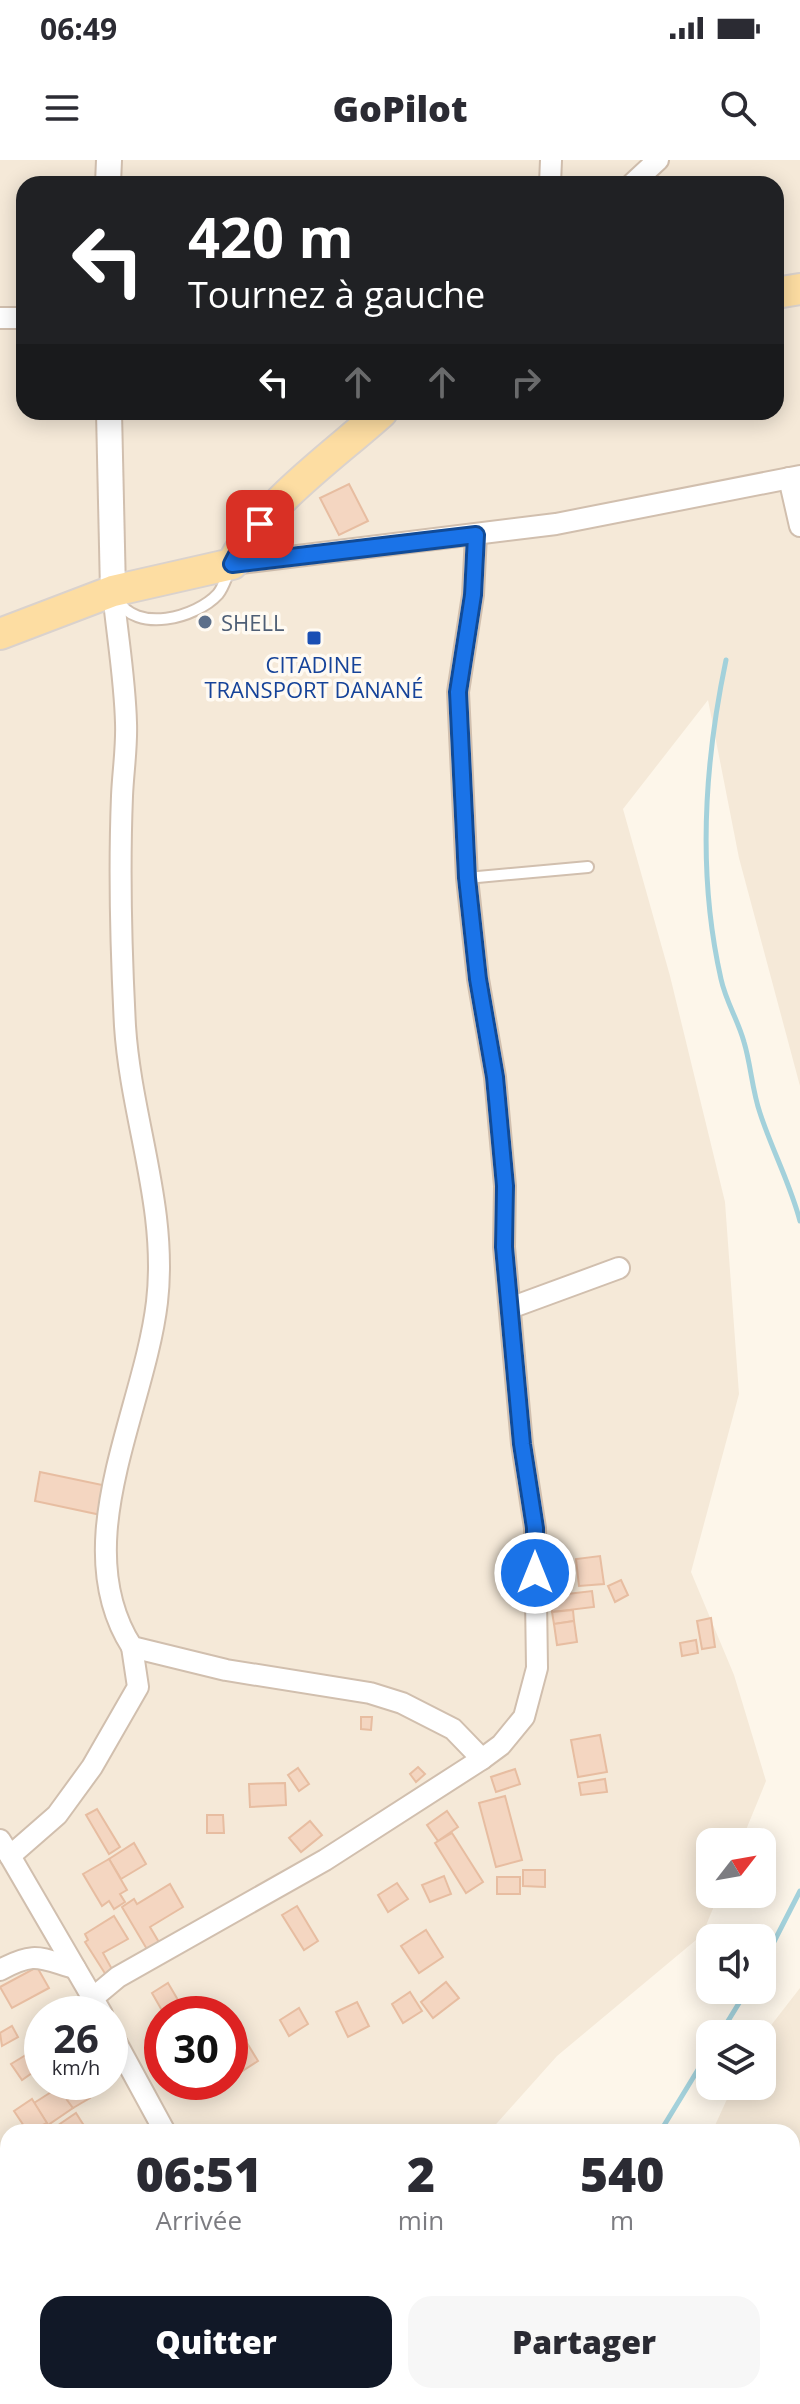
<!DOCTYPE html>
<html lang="fr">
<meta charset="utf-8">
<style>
:root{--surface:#fff;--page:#f7f7f7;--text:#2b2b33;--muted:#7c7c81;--accent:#111827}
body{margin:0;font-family:"Open Sans",sans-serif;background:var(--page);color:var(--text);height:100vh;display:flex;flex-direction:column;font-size:30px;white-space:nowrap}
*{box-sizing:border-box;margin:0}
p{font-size:26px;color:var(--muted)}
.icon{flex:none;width:44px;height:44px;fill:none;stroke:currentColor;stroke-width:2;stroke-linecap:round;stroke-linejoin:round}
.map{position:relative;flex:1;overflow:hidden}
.drawer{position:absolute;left:0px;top:1964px;width:800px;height:280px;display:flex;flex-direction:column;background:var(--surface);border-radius:24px 24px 0 0;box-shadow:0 4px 20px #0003}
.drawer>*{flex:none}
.top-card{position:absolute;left:16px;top:16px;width:768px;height:244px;border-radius:24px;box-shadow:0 4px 20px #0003;background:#202124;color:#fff;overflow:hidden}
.needle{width:52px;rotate:59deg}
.buttons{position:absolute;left:696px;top:1668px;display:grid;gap:16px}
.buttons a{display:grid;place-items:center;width:80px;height:80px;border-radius:16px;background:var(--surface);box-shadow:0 4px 20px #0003;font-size:40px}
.speed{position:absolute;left:24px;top:1836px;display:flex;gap:16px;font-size:40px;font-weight:700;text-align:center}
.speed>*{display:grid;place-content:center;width:104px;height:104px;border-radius:50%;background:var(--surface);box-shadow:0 4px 20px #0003;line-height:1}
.speed small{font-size:20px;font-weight:400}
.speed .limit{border:12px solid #d22;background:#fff;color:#111}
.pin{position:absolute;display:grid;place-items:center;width:68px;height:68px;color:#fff;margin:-34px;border-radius:16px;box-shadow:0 4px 12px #0006}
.me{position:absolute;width:88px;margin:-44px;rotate:0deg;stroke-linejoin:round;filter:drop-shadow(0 0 6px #0008)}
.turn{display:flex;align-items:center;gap:28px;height:168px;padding:0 40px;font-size:36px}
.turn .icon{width:104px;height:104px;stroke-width:2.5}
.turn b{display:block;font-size:56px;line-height:68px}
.lanes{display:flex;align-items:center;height:76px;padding:0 40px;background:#0003;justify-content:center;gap:40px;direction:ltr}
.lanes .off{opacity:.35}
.eta{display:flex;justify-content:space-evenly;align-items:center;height:136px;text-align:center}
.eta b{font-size:48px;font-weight:800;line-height:56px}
.cta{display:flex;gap:16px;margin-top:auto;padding:16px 40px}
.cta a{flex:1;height:92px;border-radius:24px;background:var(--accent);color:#fff;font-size:32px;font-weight:800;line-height:92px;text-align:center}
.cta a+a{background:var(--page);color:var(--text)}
.status{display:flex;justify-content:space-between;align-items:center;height:56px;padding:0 40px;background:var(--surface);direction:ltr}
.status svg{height:22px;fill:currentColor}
header{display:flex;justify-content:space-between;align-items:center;height:104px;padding:0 40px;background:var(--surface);font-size:36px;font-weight:800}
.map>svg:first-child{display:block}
.residential{fill:#f5e9d8;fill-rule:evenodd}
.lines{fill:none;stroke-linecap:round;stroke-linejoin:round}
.stream{stroke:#a3d1db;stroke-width:5}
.building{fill:#f4d6c1;stroke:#e7bda1;stroke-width:2}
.service-casing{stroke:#d1bfae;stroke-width:14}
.minor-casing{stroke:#d1bfae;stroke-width:24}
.tertiary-casing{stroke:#d1bfae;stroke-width:28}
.primary-casing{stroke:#dad2cd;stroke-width:34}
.service{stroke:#fff;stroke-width:10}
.minor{stroke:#fff;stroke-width:20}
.tertiary{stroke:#fff;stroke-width:24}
.primary{stroke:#fddda2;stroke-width:30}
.route-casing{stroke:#114b97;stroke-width:20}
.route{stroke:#1a73e8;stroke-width:14}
.service-dot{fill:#5c6f8a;stroke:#fffaf2;stroke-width:3}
.transit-dot{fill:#1a4fb4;stroke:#fffaf2;stroke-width:3}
.labels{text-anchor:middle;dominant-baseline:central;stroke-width:7;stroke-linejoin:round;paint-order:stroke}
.service-label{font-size:22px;fill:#4e5e75;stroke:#fffaf2;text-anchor:start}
.transit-label{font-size:22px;fill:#164399;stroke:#fffaf2}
</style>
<div class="status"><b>06:49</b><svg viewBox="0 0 49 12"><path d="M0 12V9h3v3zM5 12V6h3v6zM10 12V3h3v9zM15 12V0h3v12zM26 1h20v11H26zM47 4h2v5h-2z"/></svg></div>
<header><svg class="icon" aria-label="menu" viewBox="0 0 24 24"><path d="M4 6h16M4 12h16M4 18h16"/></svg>GoPilot<svg class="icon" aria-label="search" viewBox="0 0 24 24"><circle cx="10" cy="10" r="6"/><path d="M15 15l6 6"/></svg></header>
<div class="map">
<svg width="800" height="2244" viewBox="0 0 800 2244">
<rect width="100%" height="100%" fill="#fdf6ea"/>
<!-- residential -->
<g class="residential">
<path d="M0,0h800v926l-61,-228 -31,-158 -85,109 47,167 55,226 14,192 -48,178 43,103 32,106 -25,61h-31v52h9l-17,41 -145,121 -68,76h-481v264h376l-6,8h-378zM24,24h752v228h-752zM42,1854h68v68h-68zM162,1854h68v68h-68z"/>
<polygon points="800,1828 800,2244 474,2244 484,2236 792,2236 792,1972 712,1972 733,1926 762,1926 762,1877"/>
</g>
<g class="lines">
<!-- stream -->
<g class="stream">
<path d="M726,500c-22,105 -29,213 -5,319 5,23 17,41 23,63 7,23 8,48 16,71 12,37 30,70 40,108"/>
<polyline points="762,1805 800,1731"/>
<polyline points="720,1874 747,1830"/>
<polyline points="660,1972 710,1890"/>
<polyline points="442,2244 450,2236"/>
</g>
</g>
<!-- building -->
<g class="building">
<polygon points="349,324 368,361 339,375 320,338"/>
<polygon points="40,1312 107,1326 101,1355 35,1341"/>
<polygon points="600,1396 604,1424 579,1426 576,1399"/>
<polygon points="621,1420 628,1435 615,1442 608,1426"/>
<polygon points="592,1431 594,1447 552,1452 551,1436"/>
<polygon points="573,1450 574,1461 554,1464 552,1452"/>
<polygon points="711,1458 715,1487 702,1489 697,1461"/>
<polygon points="574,1461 577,1482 557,1485 554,1464"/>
<polygon points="696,1480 698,1493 682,1496 680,1483"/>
<polygon points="361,1557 372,1557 371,1570 361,1569"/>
<polygon points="600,1575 607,1612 578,1617 571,1580"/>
<polygon points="418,1607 425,1614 416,1622 410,1614"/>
<polygon points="298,1608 309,1624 299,1631 288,1615"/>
<polygon points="515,1609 520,1624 496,1632 491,1617"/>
<polygon points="605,1619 607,1632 581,1635 579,1623"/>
<polygon points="285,1623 286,1645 250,1647 249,1624"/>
<polygon points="505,1636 522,1700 496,1707 479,1643"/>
<polygon points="97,1649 120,1687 109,1694 86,1655"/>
<polygon points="447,1651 458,1667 438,1681 427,1665"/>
<polygon points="207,1655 223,1655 224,1673 207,1673"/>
<polygon points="310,1661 322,1675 301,1692 289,1678"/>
<polygon points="452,1673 483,1722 466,1733 435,1683"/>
<polygon points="134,1683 146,1704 121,1719 109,1699"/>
<polygon points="109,1699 127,1730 120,1734 125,1742 114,1749 109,1741 102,1746 83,1714"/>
<polygon points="523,1710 545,1710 545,1727 523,1726"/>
<polygon points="444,1716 451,1734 430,1742 422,1725"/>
<rect x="497" y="1717" width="23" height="17"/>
<polygon points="397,1723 408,1739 388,1752 378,1735"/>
<polygon points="170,1724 183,1747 150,1767 160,1784 148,1791 122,1747 134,1739 137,1744"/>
<polygon points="297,1746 318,1781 304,1790 282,1755"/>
<polygon points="114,1756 128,1779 103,1793 113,1811 106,1815 85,1782 88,1780 85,1774"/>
<polygon points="426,1770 443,1797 419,1813 401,1786"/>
<polygon points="37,1807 49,1828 12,1848 0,1827"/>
<polygon points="446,1822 459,1838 433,1858 421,1842"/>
<polygon points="168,1823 181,1845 164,1854 152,1833"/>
<polygon points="410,1832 422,1851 403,1863 392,1844"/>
<polygon points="357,1842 369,1866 348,1877 336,1852"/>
<polygon points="299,1848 308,1864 289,1876 280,1860"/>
<polygon points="12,1866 18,1877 2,1886 0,1873"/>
<polygon points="247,1883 258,1901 230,1919 230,1894"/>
<polygon points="29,1893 39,1908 22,1920 11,1904"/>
<polygon points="91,1922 110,1921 111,1923 93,1935 87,1925"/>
<polygon points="59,1927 73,1948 48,1965 34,1943"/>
<polygon points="84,1929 90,1938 73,1948 67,1940"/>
<polygon points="32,1939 47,1963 28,1972 14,1951"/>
<polygon points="76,1953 88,1972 52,1972 51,1970"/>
<polygon points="792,2161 800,2164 800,2182 792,2179"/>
<polygon points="112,2236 130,2236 149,2244 112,2244 109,2243"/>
<polygon points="175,2236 187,2236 184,2244 171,2244"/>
<polygon points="597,2236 610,2238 607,2244 594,2244"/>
<polygon points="710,2236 717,2236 735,2244 707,2244"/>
</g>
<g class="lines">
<!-- service casing -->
<g class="service-casing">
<g id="service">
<path d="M117,439c19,35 79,19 101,-5 5,-6 8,-16 11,-23"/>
<polyline points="467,718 588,707"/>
</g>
</g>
<!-- minor casing -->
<g class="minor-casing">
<g id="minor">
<polyline points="550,24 551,0"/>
<polyline points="632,24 658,0"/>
<polyline points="0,158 24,158"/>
<polyline points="789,318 800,366"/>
<polyline points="232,404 556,364 800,316"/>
<path d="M113,431c4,43 12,88 13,132 1,24 -3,49 -4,73 -3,76 -1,154 3,230 6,93 43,181 32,276 -13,110 -91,242 -25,345l94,23 144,23 32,10 51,26 29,30"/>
<polyline points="510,1148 619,1108"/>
<polyline points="0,1680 10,1696 57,1655 92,1607 138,1527 132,1487"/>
<polyline points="10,1696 102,1854"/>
<path d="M0,1810c35,-19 39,-12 75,-2"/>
<polyline points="94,1837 118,1817 325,1700 482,1599 501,1585 524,1557 537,1508 535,1368 522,1284 504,1087 505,1026 495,917 478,819 467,718 458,532 473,435 476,375"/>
<polyline points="110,1871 165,1972"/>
</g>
</g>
<!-- tertiary casing -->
<g class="tertiary-casing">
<g id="tertiary">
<polyline points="108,24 109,0"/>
<polyline points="109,252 113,431"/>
</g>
</g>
<!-- primary casing -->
<g class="primary-casing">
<g id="primary">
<polyline points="776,133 800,129"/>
<path d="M0,474l113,-43 119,-27c30,-59 101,-108 150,-152"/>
</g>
</g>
<!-- service -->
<use href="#service" class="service"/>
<!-- minor -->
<use href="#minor" class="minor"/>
<!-- tertiary -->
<use href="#tertiary" class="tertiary"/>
<!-- primary -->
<use href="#primary" class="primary"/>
</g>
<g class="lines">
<!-- route casing -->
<g class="route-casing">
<polyline id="route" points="260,364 245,379 232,404 476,375 473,435 458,532 467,718 478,819 495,917 505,1026 504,1087 522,1284 535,1368 535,1413"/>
</g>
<!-- route -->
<use href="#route" class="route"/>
</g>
<!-- markers -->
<circle class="service-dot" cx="205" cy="462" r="8"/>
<rect class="transit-dot" x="306" y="470" width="16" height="16" rx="4"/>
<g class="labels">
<!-- service labels -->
<g class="service-label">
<text x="221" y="462">SHELL</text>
</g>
<!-- transit labels -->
<g class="transit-label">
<text x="314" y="504">CITADINE<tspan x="314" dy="25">TRANSPORT DANANÉ</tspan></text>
</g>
</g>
</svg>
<div class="buttons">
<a><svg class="needle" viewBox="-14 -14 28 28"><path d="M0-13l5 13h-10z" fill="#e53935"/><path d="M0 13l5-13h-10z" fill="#7c7c81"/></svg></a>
<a><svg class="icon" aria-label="sound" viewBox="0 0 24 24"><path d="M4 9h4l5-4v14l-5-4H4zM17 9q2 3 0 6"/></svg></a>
<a><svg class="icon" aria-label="layers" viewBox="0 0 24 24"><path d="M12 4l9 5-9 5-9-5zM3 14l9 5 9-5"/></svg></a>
</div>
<div class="speed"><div>26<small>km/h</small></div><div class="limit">30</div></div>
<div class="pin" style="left:260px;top:364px;background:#d93025"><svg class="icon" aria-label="arrive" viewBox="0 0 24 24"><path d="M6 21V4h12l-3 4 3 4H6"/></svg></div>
<svg class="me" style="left:535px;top:1413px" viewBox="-20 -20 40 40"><circle r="17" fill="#1a73e8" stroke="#fff" stroke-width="3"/><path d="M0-11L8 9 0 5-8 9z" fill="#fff"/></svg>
<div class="top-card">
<div class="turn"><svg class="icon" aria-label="left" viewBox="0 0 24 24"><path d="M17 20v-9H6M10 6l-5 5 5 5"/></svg><div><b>420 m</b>Tournez à gauche</div></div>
<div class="lanes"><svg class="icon" aria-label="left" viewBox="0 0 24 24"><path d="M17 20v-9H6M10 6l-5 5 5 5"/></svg><svg class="icon off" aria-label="ahead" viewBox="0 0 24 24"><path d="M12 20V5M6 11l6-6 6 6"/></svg><svg class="icon off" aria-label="ahead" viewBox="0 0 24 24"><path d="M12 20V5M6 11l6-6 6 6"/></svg><svg class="icon off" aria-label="right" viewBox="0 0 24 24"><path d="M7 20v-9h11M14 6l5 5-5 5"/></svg></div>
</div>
<section class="drawer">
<div class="eta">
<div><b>06:51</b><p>Arrivée</p></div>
<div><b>2</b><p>min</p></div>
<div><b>540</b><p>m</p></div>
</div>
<div class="cta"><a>Quitter</a><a>Partager</a></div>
</section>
</div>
